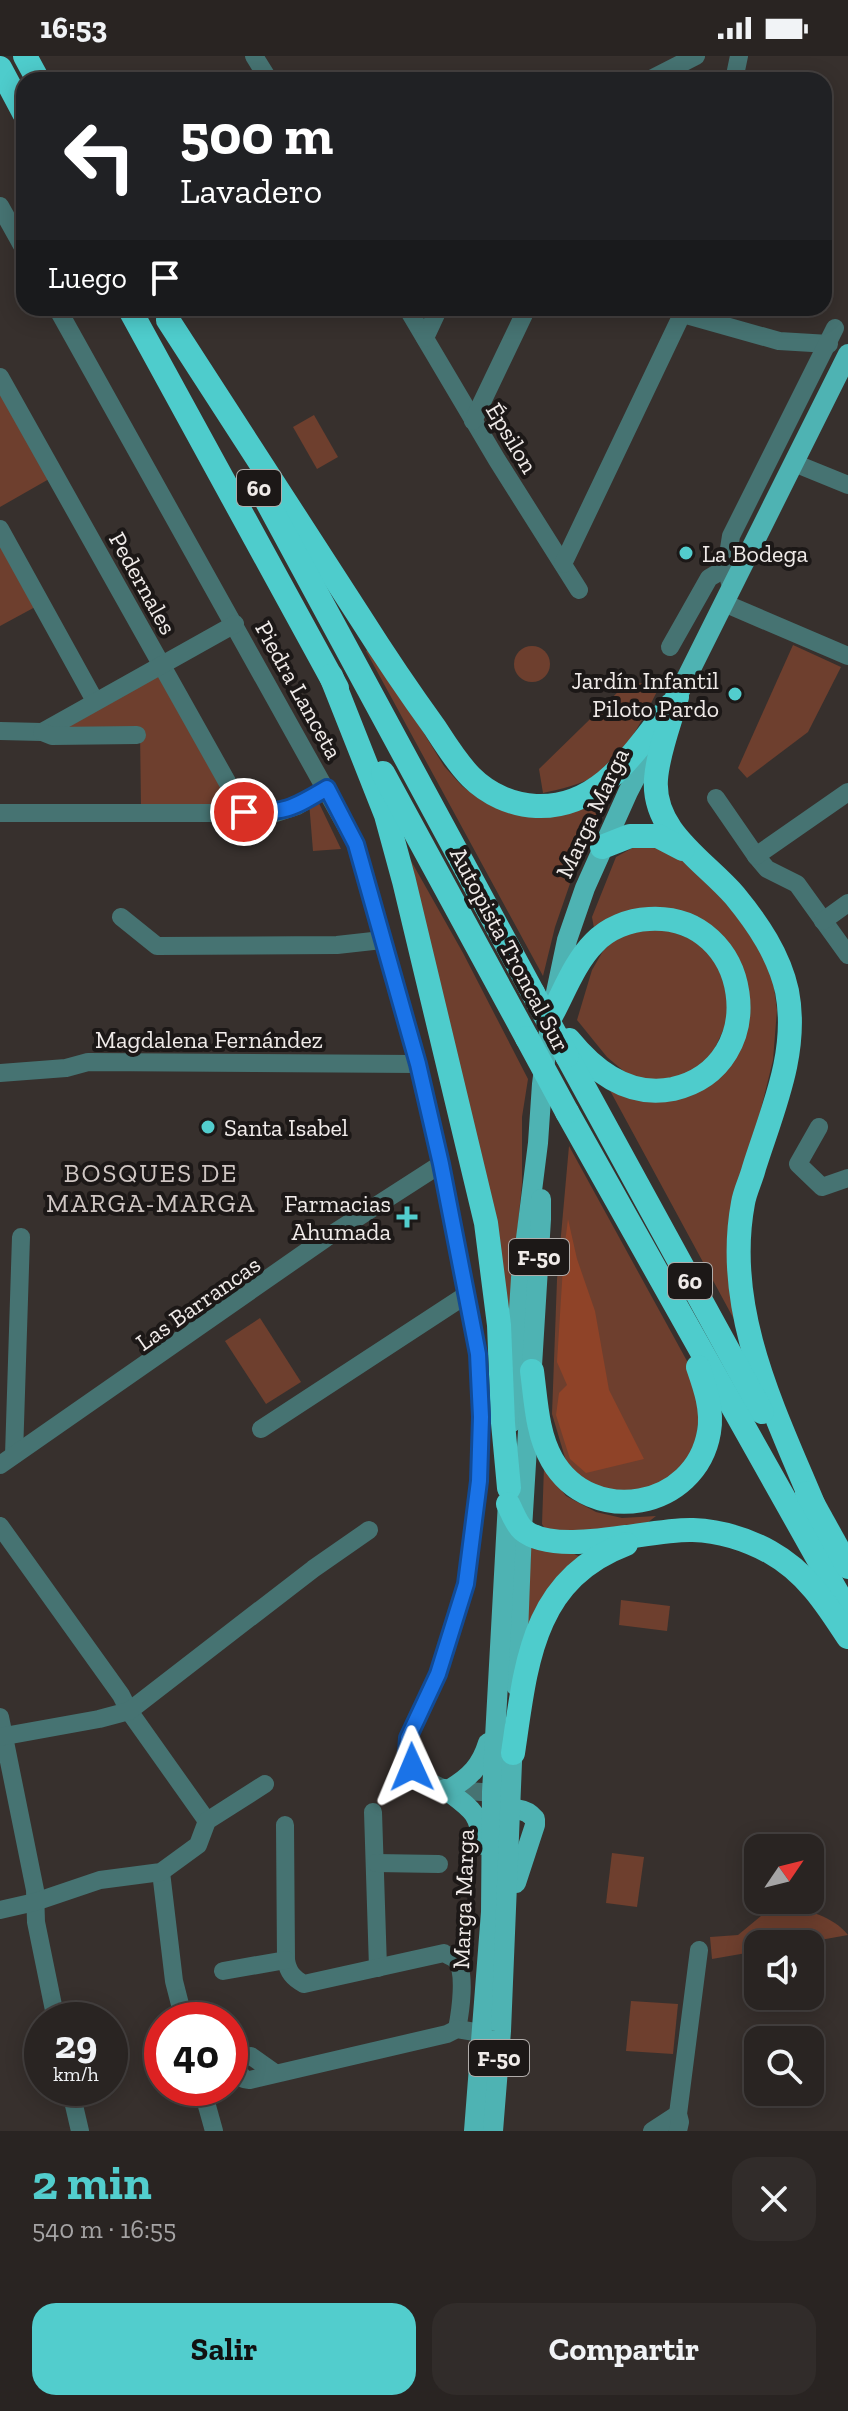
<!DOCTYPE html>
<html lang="es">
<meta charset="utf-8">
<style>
:root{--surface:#292422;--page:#312c2a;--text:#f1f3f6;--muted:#a5a4a5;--line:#454140;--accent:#52cdcd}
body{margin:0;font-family:"Zilla Slab",serif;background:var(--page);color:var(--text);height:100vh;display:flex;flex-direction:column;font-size:30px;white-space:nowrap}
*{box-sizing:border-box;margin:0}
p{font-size:26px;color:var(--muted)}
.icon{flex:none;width:44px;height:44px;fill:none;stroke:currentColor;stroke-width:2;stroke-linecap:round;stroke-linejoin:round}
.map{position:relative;height:2075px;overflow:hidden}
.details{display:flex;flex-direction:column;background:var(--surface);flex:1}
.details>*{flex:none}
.hud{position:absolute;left:16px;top:16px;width:816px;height:244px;border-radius:24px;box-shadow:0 4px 20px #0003,0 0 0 2px var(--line);background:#202124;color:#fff;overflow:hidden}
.needle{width:52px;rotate:55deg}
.controls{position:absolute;left:744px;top:1778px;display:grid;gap:16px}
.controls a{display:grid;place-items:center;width:80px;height:80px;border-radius:16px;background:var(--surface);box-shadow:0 4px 20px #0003,0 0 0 2px var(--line);font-size:40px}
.speed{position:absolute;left:24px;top:1946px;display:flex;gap:16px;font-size:40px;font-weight:700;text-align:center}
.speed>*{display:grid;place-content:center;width:104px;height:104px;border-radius:50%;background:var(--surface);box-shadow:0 4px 20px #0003,0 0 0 2px var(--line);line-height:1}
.speed small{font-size:20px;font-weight:400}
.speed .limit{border:12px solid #d22;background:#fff;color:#111}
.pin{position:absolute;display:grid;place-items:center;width:68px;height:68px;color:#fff;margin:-34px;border:4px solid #fff;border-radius:50%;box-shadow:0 2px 8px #0007}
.me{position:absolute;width:88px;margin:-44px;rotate:359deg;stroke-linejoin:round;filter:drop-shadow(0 0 6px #0008)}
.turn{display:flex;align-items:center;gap:28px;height:168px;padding:0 32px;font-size:36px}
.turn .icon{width:104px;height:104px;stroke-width:2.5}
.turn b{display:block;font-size:56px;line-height:68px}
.then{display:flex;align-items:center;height:76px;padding:0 32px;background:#0003;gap:16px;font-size:30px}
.round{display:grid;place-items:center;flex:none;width:84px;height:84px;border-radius:24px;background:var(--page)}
.overview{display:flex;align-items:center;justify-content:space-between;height:136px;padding:0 32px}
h1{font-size:48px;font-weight:700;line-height:60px;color:var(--accent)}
.primary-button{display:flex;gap:16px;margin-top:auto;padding:16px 32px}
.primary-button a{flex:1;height:92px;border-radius:24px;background:var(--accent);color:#111;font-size:32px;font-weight:700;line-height:92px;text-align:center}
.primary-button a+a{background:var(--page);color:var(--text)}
.status{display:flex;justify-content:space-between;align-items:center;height:56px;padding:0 40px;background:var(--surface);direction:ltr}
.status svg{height:22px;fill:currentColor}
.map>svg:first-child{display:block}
.green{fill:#6e3f2e}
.forest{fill:#8f4328}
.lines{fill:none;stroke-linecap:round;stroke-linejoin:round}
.minor{stroke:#467372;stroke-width:18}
.major{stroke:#4eb3b3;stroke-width:20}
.highway{stroke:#4ecccc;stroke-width:24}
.highway-bridge{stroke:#4ecccc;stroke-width:24}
.route-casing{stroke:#114b97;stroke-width:20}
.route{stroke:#1a73e8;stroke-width:14}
.poi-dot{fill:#52cdcd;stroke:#1c1817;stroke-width:3}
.labels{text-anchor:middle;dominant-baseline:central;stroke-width:8;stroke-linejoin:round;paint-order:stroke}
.shield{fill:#1c1817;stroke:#b0acaa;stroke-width:2}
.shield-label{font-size:22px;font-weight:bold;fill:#f0ebe9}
.street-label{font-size:24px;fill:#f0ebe9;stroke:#1c1817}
.poi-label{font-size:24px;fill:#f0ebe9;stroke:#1c1817;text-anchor:start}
.neighbourhood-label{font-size:26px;letter-spacing:2px;fill:#cfc6c3;stroke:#1c1817}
</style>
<div class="status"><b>16:53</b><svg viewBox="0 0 49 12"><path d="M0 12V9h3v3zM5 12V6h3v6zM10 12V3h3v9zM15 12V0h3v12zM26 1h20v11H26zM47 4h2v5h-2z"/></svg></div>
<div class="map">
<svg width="848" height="2075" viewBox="0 0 848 2075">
<rect width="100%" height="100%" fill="#37302d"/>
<!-- green -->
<g class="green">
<polygon points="0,337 49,423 0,451"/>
<polygon points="314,359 338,401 317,413 293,371"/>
<polygon points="0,485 37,550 0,570"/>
<polygon points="793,589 841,611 808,676 747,722 738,712"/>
<circle cx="532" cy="608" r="18"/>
<polygon points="371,591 444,710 462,730 484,746 609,735 612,738 574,816 555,871 543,920 366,595"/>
<polygon points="159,619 234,749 141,752 140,674 60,675"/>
<path d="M664,623c-19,33 -35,75 -68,96 -15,10 -36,14 -53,18l-4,-24 85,-83z"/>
<polygon points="317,743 341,793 313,795 309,746"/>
<polygon points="648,788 684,803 727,844 759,887 772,916 777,954 773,1004 739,1143 742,1278 607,1029 666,1044 740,985 709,872 594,872 592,861 616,801 634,791"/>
<polygon points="408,802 410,803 463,897 528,1023 522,1061 522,1127 508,1273"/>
<polygon points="652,868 711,891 735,949 705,1013 673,1027 633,1023 607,1001 577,964 592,914 603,895 625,874"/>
<polygon points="569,1090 687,1305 700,1353 695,1390 677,1420 647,1436 615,1439 586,1427 566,1405 552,1358 557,1224"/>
<polygon points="260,1262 301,1326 266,1348 225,1285"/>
<polygon points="544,1411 566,1440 596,1456 622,1462 656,1460 638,1474 547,1477 542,1468"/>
<polygon points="531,1491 572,1497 583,1502 527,1573"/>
<polygon points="621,1544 670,1550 667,1575 619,1569"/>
<polygon points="612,1797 644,1801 637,1851 606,1847"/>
<path d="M783,1849c24,5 50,11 65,30l-50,9h-40v7l-46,8 -2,-22 28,-2 34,-28z"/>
<polygon points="631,1945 678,1948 673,1998 626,1995"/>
</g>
<!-- forest -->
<polygon class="forest" points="568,1163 577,1203 595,1255 609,1334 644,1403 586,1417 570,1403 556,1359 559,1337 567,1329 557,1306 564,1195"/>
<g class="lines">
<!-- minor -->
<g class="minor">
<polyline points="254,0 269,24"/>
<polyline points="649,24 696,0"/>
<polyline points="734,24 739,0"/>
<polyline points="0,150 24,193"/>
<polyline points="57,252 356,788 418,1008 441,1108 478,1298 481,1361 479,1425 466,1528 438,1618 408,1682 407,1696 412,1711 421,1722 445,1733 505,1738"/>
<polyline points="407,252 497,404 579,534"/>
<polyline points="683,258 779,285 829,288"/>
<polyline points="425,282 439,252"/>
<polyline points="0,321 244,756"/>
<polyline points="473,365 527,252"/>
<polyline points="794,407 848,429"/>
<polyline points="0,473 95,645"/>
<polyline points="563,508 685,252"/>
<polyline points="731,531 726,512 731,480 835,272"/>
<polyline points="724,547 848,600"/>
<polyline points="670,591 709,522 726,512"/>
<polyline points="0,675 42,676 235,568"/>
<polyline points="42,676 52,680 137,679"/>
<polyline points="716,742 756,800 767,813 797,828 848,899"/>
<polyline points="0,757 276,757 297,750 327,732"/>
<polyline points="756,800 848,736"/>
<polyline points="121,861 157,890 337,889 382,884"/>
<polyline points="823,865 848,847"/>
<polyline points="0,1017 66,1012 88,1006 418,1008"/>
<polyline points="819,1071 798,1108 822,1131 848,1122"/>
<polyline points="261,1373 466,1239"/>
<polyline points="14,1399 21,1181"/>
<polyline points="0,1409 326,1182 441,1108"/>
<polyline points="0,1470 121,1639 129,1655 207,1765"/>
<polyline points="0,1661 35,1834 36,1866 56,1964"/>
<polyline points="0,1681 99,1663 129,1655 313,1513 369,1474"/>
<polyline points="373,1756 378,1912"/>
<path d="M285,1769l1,135c2,12 7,18 18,24l140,-31c1,1 10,5 11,6 12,11 5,55 2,70"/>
<polyline points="376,1807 439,1808"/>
<polyline points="161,1816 174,1925 184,1964"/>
<polyline points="0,1854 35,1846 100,1824 161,1816 198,1789 207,1765 265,1728"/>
<polyline points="223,1915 286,1904"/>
<polyline points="275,2017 251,2000 240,2002 235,2006 238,2015 244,2023 250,2024 447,1978 457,1973 481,1977"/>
<polyline points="70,2032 80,2075"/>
<polyline points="202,2032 214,2075"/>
<polyline points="652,2075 678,2058"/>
<polyline points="678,2075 680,2066 678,2058 699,1894"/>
</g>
<!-- major -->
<g class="major">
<polyline points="512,1366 521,1222 538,1087 542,1028 551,960 567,884 585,832 628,736 677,641 848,298"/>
<polyline points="516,1630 522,1473 541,1163 541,1143"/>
<path d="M445,1733c26,20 34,22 38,56"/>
<path d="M450,1733c20,-12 31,-23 38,-46"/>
<path d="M498,1756c14,-4 27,-5 37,7v6l-19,58"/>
<polyline points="474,2075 491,1856 492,1736 508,1446"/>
<polyline points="493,2075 501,1975 513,1682"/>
</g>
<!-- highway -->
<g class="highway">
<polyline points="25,0 38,24"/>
<polyline points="0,12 24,57"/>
<polyline points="129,252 337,632"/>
<path d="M168,264c64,99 128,198 192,297 24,38 49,75 75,111 11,17 22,35 36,49 17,17 41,28 65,29 65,3 99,-56 135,-101"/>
<polyline points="258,429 533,937"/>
<polyline points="331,620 386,759 404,825 486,1167 499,1269 503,1367 509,1432"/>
<path d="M677,641c-7,26 -19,55 -21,82 -4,53 49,82 79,117 23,28 44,59 52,95 12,61 -15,120 -33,177 -3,12 -9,23 -11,35 -20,107 31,207 71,303"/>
<polyline points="383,717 527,982"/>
<polyline points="602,791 630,780 658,780 683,793"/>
<path d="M551,960c13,-24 24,-54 43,-73 14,-15 35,-23 55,-24 103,-6 125,147 24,170 -44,9 -78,-17 -104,-49"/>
<polyline points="567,1000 762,1356"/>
<polyline points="567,1056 848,1556"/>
<path d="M532,1315c4,30 5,63 20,89 39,68 144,49 157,-28 4,-22 -4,-45 -11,-65"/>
<polyline points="807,1437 848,1511"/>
<path d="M508,1448c4,7 8,20 15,26 34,28 128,-2 170,0 27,1 53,9 77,22 36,20 56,51 78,85"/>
<path d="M513,1697c13,-87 18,-173 113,-209"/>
</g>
<!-- highway-bridge -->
<g class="highway-bridge">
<polyline points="533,937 567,1000"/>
<polyline points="527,982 567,1056"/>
</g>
</g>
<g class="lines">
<!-- route casing -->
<g class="route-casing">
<path id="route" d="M244,756c41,1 48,-3 83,-24l29,56 62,220 23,100 37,190 3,63 -2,64 -13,103 -28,90 -30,64 -1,14 5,15"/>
</g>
<!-- route -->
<use href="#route" class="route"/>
</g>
<!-- markers -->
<g class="poi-dot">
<circle cx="686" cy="497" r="8"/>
<circle cx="735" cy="638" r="8"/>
<circle cx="208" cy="1071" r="8"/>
<path d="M403 1149h8v8h8v8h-8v8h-8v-8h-8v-8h8z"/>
</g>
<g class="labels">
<!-- shield labels -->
<g class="shield">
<rect x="237" y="414" width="44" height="36" rx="6"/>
<rect x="509" y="1183" width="60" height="36" rx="6"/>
<rect x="668" y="1207" width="44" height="36" rx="6"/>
<rect x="469" y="1984" width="60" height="36" rx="6"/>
</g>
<g class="shield-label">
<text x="259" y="432">60</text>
<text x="539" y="1201">F-50</text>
<text x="690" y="1225">60</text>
<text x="499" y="2002">F-50</text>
</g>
<!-- street labels -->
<g class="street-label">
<text transform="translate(512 382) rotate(59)">Épsilon</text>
<text transform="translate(143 527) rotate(61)">Pedernales</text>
<text transform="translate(299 634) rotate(61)">Piedra Lanceta</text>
<text transform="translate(592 757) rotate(-65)">Marga Marga</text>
<text transform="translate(510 893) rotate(62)">Autopista Troncal Sur</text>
<text x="209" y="983">Magdalena Fernández</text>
<text transform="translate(198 1247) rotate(-35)">Las Barrancas</text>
<text transform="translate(463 1843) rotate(-88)">Marga Marga</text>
</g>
<!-- poi labels -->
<g class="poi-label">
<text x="702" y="497">La Bodega</text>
<text x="719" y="624" text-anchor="end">Jardín Infantil<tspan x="719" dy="28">Piloto Pardo</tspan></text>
<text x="224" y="1071">Santa Isabel</text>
<text x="391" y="1147" text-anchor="end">Farmacias<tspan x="391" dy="28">Ahumada</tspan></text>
</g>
<!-- neighbourhood labels -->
<g class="neighbourhood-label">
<text x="151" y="1117">BOSQUES DE<tspan x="151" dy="30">MARGA-MARGA</tspan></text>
</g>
</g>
</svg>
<div class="controls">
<a><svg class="needle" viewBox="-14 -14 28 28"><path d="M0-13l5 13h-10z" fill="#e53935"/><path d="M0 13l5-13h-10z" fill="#a5a4a5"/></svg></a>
<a><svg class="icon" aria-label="sound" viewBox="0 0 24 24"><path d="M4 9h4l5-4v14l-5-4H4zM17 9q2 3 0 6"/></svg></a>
<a><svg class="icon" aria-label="search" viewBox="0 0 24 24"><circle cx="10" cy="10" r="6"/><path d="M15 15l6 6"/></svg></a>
</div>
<div class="speed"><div>29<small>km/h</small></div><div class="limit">40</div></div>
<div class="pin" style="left:244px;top:756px;background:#d93025"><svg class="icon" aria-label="arrive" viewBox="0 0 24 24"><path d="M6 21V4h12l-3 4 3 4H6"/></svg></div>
<svg class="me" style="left:412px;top:1711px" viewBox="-20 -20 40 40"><path d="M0-17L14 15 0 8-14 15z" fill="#1a73e8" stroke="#fff" stroke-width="4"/></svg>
<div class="hud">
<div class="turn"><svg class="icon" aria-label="left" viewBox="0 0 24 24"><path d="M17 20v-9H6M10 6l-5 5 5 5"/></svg><div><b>500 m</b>Lavadero</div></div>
<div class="then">Luego<svg class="icon" aria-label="arrive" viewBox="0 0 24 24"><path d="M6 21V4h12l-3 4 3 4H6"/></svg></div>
</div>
</div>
<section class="details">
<div class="overview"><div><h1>2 min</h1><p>540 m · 16:55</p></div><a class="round"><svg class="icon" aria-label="close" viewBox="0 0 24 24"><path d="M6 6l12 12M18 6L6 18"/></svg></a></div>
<div class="primary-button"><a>Salir</a><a>Compartir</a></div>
</section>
